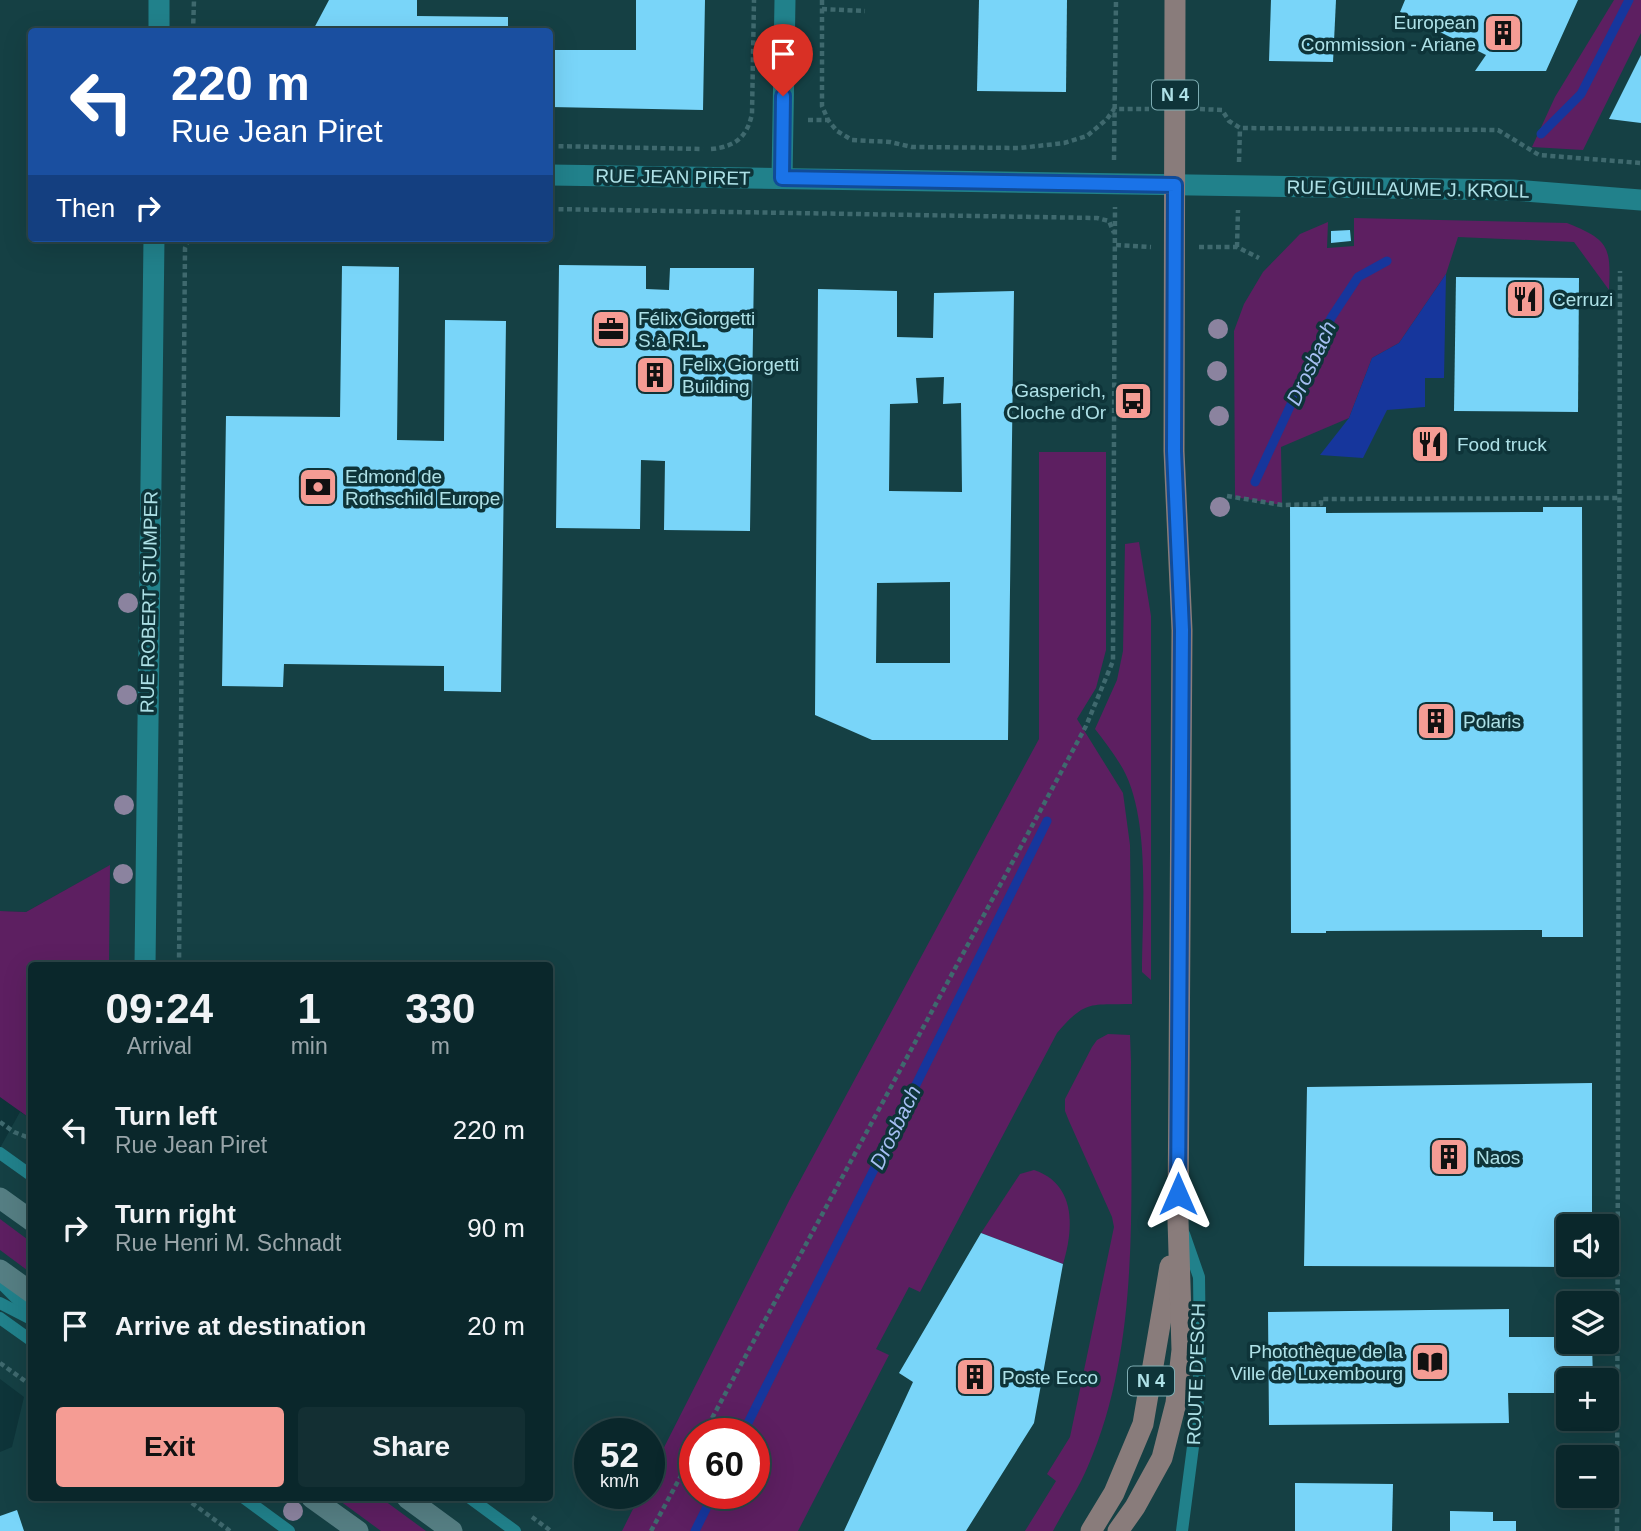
<!DOCTYPE html>
<meta charset="utf-8">
<style>
:root{--surface:#0a272b;--page:#132f33;--text:#f1f3f6;--muted:#99a5a9;--line:#2a4447;--accent:#f59c94}
body{margin:0;font-family:Helvetica,sans-serif;background:var(--page);color:var(--text);height:100vh;display:flex;flex-direction:column;font-size:26px;white-space:nowrap}
*{box-sizing:border-box;margin:0}
p{font-size:23px;color:var(--muted)}
.icon{flex:none;width:38px;height:38px;fill:none;stroke:currentColor;stroke-width:2;stroke-linecap:round;stroke-linejoin:round}
.map{position:relative;flex:1;overflow:hidden}
.drawer{position:absolute;left:28px;top:962px;width:525px;height:539px;display:flex;flex-direction:column;background:var(--surface);border-radius:7px;box-shadow:0 7px 28px #0002,0 0 0 2px var(--line)}
.drawer>*{flex:none}
.guide{position:absolute;left:28px;top:28px;width:525px;height:214px;border-radius:7px;box-shadow:0 7px 28px #0002,0 0 0 2px var(--line);background:#1a4fa0;color:#fff;overflow:hidden}
.tools{position:absolute;left:1556px;top:1214px;display:grid;gap:14px}
.tools a{display:grid;place-items:center;width:63px;height:63px;border-radius:7px;background:var(--surface);box-shadow:0 7px 28px #0002,0 0 0 2px var(--line);font-size:35px}
.speed{position:absolute;left:574px;top:1418px;display:flex;gap:14px;font-size:35px;font-weight:700;text-align:center}
.speed>*{display:grid;place-content:center;width:91px;height:91px;border-radius:50%;background:var(--surface);box-shadow:0 7px 28px #0002,0 0 0 2px var(--line);line-height:1}
.speed small{font-size:18px;font-weight:400}
.speed .limit{border:10px solid #d22;background:#fff;color:#111}
.pin{position:absolute;display:grid;place-items:center;width:60px;height:60px;color:#fff;margin:-72px -30px;border-radius:50% 50% 50% 0;rotate:-45deg;box-shadow:0 0 7px #0007}
.pin .icon{rotate:45deg}
.me{position:absolute;width:77px;margin:-38px;rotate:0deg;stroke-linejoin:round;filter:drop-shadow(0 0 5px #0008)}
.turn{display:flex;align-items:center;gap:24px;height:147px;padding:0 28px;font-size:32px}
.turn .icon{width:91px;height:91px;stroke-width:2.5}
.turn b{display:block;font-size:49px;line-height:60px}
.then{display:flex;align-items:center;height:66px;padding:0 28px;background:#0003;gap:14px;font-size:26px}
.eta{display:flex;justify-content:space-evenly;align-items:center;height:119px;text-align:center}
.eta b{font-size:42px;font-weight:800;line-height:49px}
.primary-button{display:flex;gap:14px;margin-top:auto;padding:14px 28px}
.primary-button a{flex:1;height:80px;border-radius:7px;background:var(--accent);color:#111;font-size:28px;font-weight:800;line-height:80px;text-align:center}
.primary-button a+a{background:var(--page);color:var(--text)}
ul{padding:0;list-style:none}
li{display:flex;align-items:center;gap:21px;height:98px;padding:0 28px}
li div{flex:1}
li b{display:block;font-size:26px}
li em{font-style:normal}
.map>svg:first-child{display:block}
.built{fill:#154044;fill-rule:evenodd}
.green{fill:#5d1f61;fill-rule:evenodd}
.water{fill:#16369c}
.lines{fill:none;stroke-linecap:round;stroke-linejoin:round}
.stream{stroke:#16369c;stroke-width:9}
.building{fill:#79d5f9;fill-rule:evenodd}
.path{stroke:#3f696e;stroke-width:4.5;stroke-dasharray:5 3.5;stroke-linecap:butt}
.service{stroke:#21818b;stroke-width:12}
.minor{stroke:#21818b;stroke-width:21}
.secondary{stroke:#557e83;stroke-width:21}
.primary{stroke:#897c7b;stroke-width:21}
.tree{fill:#8b839f}
.route-casing{stroke:#114b97;stroke-width:18}
.route{stroke:#1a73e8;stroke-width:12}
.labels{text-anchor:middle;dominant-baseline:central;stroke-width:7;stroke-linejoin:round;paint-order:stroke}
.shield{fill:#0e3439;stroke:#7eadb3;stroke-width:2}
.shield-label{font-size:18px;font-weight:bold;fill:#aee1e7}
.poi-label{font-size:19px;fill:#aee1e7;stroke:#0e3439;text-anchor:start}
.street-label{font-size:19px;fill:#aee1e7;stroke:#0e3439}
.water-label{font-size:21px;font-style:italic;fill:#a6bff3;stroke:#0e3439}
</style>
<div class="map">
<svg width="1641" height="1531" viewBox="0 0 1641 1531">
<rect width="100%" height="100%" fill="#0e3439"/>
<!-- built -->
<path class="built" d="M0,0h1641v1531h-1641v-79l12,-5 12,-50 -24,-18v-231l20,-36 12,7v379h518v-532h-441v-100l-83,46 -26,-1zM32,32h518v206h-518zM1568,1227h38v38h-38zM1568,1304h38v38h-38zM1568,1381h38v38h-38zM590,1433h59v60h-59zM695,1433h59v60h-59zM1568,1458h38v38h-38z"/>
<!-- green -->
<g class="green">
<polygon points="1614,0 1641,0 1641,33 1583,150 1532,147 1555,97"/>
<path d="M1354,218l213,5c42,17 44,23 42,67l-35,-48 -116,-5 -12,37 -47,69 -27,15 -23,60 -68,29 1,58 -47,-8 -1,-166 10,-27 19,-32 37,-38 28,-12 -1,26 27,-2z"/>
<path d="M1039,452h67v198l-10,38 -19,31 46,74 7,52 2,159c-41,1 -46,-5 -75,29l-137,259 -11,-5 -33,62 13,6 -91,176h-176l19,-38h8v-16l141,-278 249,-460zM695,1433h59v60h-59z"/>
<path d="M1139,542l12,74v364l-9,-8c0,-58 9,-152 -19,-203 -8,-14 -18,-27 -28,-40l22,-49 6,-29 2,-107z"/>
<polygon points="110,865 109,966 32,966 31,1119 0,1097 0,911 26,912"/>
<path d="M1108,1034l22,1 1,27c-1,131 11,281 -43,404 -9,22 -24,44 -35,65h-28l31,-50 -9,-7 23,-37 44,-210 -2,-10 -43,-96 -4,-10v-12l27,-52 5,-7z"/>
<path d="M1034,1170c42,14 40,58 29,94l-82,-31 39,-59z"/>
<polygon points="0,1219 31,1242 31,1273 0,1250"/>
<polygon points="336,1498 381,1498 426,1531 381,1531"/>
</g>
<!-- water -->
<polygon class="water" points="1446,274 1444,378 1425,378 1425,407 1387,410 1363,458 1320,455 1349,418 1372,358 1399,343"/>
<g class="lines">
<!-- stream -->
<g class="stream">
<polyline points="1541,134 1581,94 1629,0"/>
<polyline points="1255,482 1331,318 1358,277 1387,261"/>
<polyline points="743,1433 1047,821"/>
<polyline points="695,1531 714,1493"/>
</g>
</g>
<!-- building -->
<g class="building">
<polygon points="329,0 417,0 417,16 508,17 508,32 312,32"/>
<polygon points="636,0 705,0 703,110 550,107 550,50 636,50"/>
<polygon points="979,0 1067,0 1066,92 977,91"/>
<polygon points="1271,0 1336,0 1333,62 1269,61"/>
<polygon points="1405,0 1578,0 1546,71 1475,71 1486,55 1400,12"/>
<polygon points="1641,55 1641,123 1609,119"/>
<polygon points="1350,230 1351,241 1331,243 1331,231"/>
<polygon points="559,265 646,266 646,289 669,290 670,268 754,268 750,531 664,530 665,461 641,460 640,529 556,528"/>
<polygon points="342,266 399,267 397,440 444,441 445,320 506,321 501,692 444,691 444,666 284,664 283,687 222,686 226,416 340,417"/>
<polygon points="1456,277 1579,278 1578,412 1454,411"/>
<path d="M818,289l79,2v46l36,1 1,-45 80,-2 -6,449h-136l-57,-25zM944,377l-1,27 18,-1 1,89 -73,-1 1,-87 28,-1 -2,-25zM950,582v81h-74l1,-80z"/>
<polygon points="1290,507 1326,507 1326,513 1543,512 1543,507 1582,507 1583,937 1542,937 1542,930 1326,931 1326,933 1291,933"/>
<polygon points="1592,1083 1592,1227 1568,1227 1568,1267 1304,1266 1307,1087"/>
<polygon points="981,1233 1063,1264 1034,1423 966,1531 844,1531 913,1382 899,1373"/>
<polygon points="1509,1309 1509,1337 1568,1337 1568,1342 1592,1342 1593,1381 1568,1381 1568,1393 1508,1393 1509,1423 1269,1425 1268,1312"/>
<polygon points="1295,1483 1393,1484 1392,1531 1295,1531"/>
<polygon points="17,1510 24,1531 0,1531 0,1516"/>
<polygon points="1450,1511 1493,1512 1493,1521 1516,1521 1516,1531 1450,1531"/>
</g>
<g class="lines">
<!-- path -->
<g class="path">
<polyline points="822,0 822,106 828,120 837,131 852,140 890,142 912,147 1020,148 1064,143 1087,136 1107,119 1114,109 1149,109"/>
<polyline points="822,9 865,11"/>
<polyline points="193,32 194,0"/>
<polyline points="1200,109 1222,110 1229,121 1240,128 1498,130 1539,155 1641,163"/>
<polyline points="808,120 828,120"/>
<polyline points="550,146 703,149"/>
<path d="M711,149c24,-2 36,-12 41,-35l2,-114"/>
<polyline points="1114,160 1116,0"/>
<polyline points="1239,162 1240,128"/>
<polyline points="550,209 1097,218 1109,221 1114,233"/>
<polyline points="1116,245 1151,247"/>
<polyline points="1199,247 1237,247 1259,258"/>
<polyline points="1237,247 1238,210"/>
<polyline points="1227,496 1282,505 1321,504 1321,499 1619,498"/>
<polyline points="179,966 185,248 189,238"/>
<polyline points="0,1122 14,1132 32,1139"/>
<polyline points="0,1363 32,1386"/>
<polyline points="704,1433 1086,726 1113,661 1115,207"/>
<polyline points="185,1498 230,1531"/>
<polyline points="532,1517 551,1531"/>
<polyline points="651,1531 695,1450"/>
<polyline points="1617,1531 1620,271"/>
</g>
<!-- service -->
<g class="service">
<polyline points="0,1153 32,1176"/>
<polyline points="0,1282 32,1314"/>
<polyline points="0,1303 31,1319"/>
<polyline points="0,1318 32,1341"/>
<polyline points="244,1498 289,1531"/>
<polyline points="470,1498 515,1531"/>
<polyline points="1182,1531 1197,1416 1200,1354 1199,1277 1184,1234"/>
</g>
<!-- minor -->
<g class="minor">
<polyline points="159,32 159,0"/>
<polyline points="550,175 1513,190 1641,200"/>
<polyline points="782,178 785,0"/>
<polyline points="145,966 154,238"/>
</g>
<!-- secondary -->
<g class="secondary">
<polyline points="0,1198 32,1221"/>
<polyline points="0,1270 32,1293"/>
<polyline points="312,1498 358,1531"/>
<polyline points="407,1498 452,1531"/>
</g>
<!-- primary -->
<g class="primary">
<polyline points="1091,1531 1114,1493 1143,1424 1170,1266"/>
<polyline points="1118,1531 1135,1507 1162,1458 1176,1403 1182,1350 1178,1220 1182,630 1174,451 1175,0"/>
</g>
</g>
<!-- trees -->
<g class="tree">
<circle cx="1218" cy="329" r="10"/>
<circle cx="1217" cy="371" r="10"/>
<circle cx="1219" cy="416" r="10"/>
<circle cx="1220" cy="507" r="10"/>
<circle cx="128" cy="603" r="10"/>
<circle cx="127" cy="695" r="10"/>
<circle cx="124" cy="805" r="10"/>
<circle cx="123" cy="874" r="10"/>
<circle cx="293" cy="1511" r="10"/>
</g>
<g class="lines">
<!-- route casing -->
<g class="route-casing">
<polyline id="route" points="783,96 782,178 1175,185 1174,451 1182,630 1178,1194"/>
</g>
<!-- route -->
<use href="#route" class="route"/>
</g>
<!-- icons -->
<defs>
<g id="building-square" transform="scale(2.0125)"><rect x="-9" y="-9" width="18" height="18" rx="4" fill="#f59c94" stroke="#0e3439"/><path d="M-4-6H4V6H1V3H-1V6H-4ZM-2.5-4.3h1.7v1.8h-1.7ZM.8-4.3h1.7v1.8H.8ZM-2.5-1h1.7V.8h-1.7ZM.8-1h1.7V.8H.8Z" fill="#111"/></g>
<g id="restaurant-square" transform="scale(2.0125)"><rect x="-9" y="-9" width="18" height="18" rx="4" fill="#f59c94" stroke="#0e3439"/><path d="M-5-6h1v4h1v-4h1v4h1v-4h1v5L-1.5 .5V6h-2V.5L-5-1ZM5-6V6H3V1.5H1.5Q1.5-4 5-6Z" fill="#111"/></g>
<g id="office-square" transform="scale(2.0125)"><rect x="-9" y="-9" width="18" height="18" rx="4" fill="#f59c94" stroke="#0e3439"/><path d="M-6-3h4V-5.5h4V-3h4V5H-6ZM-1-4.5V-3h2v-1.5ZM-6 0V1H6V0Z" fill="#111"/></g>
<g id="bus-square" transform="scale(2.0125)"><rect x="-9" y="-9" width="18" height="18" rx="4" fill="#f59c94" stroke="#0e3439"/><path d="M-5-6H5V4H4V6H2V4H-2V6H-4V4H-5ZM-3.5-4V0h7V-4ZM-3.5 1.2v1.5H-2V1.2ZM2 1.2v1.5H3.5V1.2Z" fill="#111"/></g>
<g id="bank-square" transform="scale(2.0125)"><rect x="-9" y="-9" width="18" height="18" rx="4" fill="#f59c94" stroke="#0e3439"/><path d="M-6-4H6V4H-6ZM0-2.3a2.3 2.3 0 1 0 0 4.6a2.3 2.3 0 1 0 0-4.6Z" fill="#111"/></g>
<g id="library-square" transform="scale(2.0125)"><rect x="-9" y="-9" width="18" height="18" rx="4" fill="#f59c94" stroke="#0e3439"/><path d="M-6-4Q-3-5.5-.7-3.5V5Q-3 3-6 4ZM6-4Q3-5.5 .7-3.5V5Q3 3 6 4Z" fill="#111"/></g>
</defs>
<g fill-rule="evenodd">
<use href="#building-square" x="1503" y="33"/>
<use href="#restaurant-square" x="1525" y="299"/>
<use href="#office-square" x="611" y="329"/>
<use href="#building-square" x="655" y="375"/>
<use href="#bus-square" x="1133" y="401"/>
<use href="#restaurant-square" x="1430" y="444"/>
<use href="#bank-square" x="318" y="487"/>
<use href="#building-square" x="1436" y="721"/>
<use href="#building-square" x="1449" y="1157"/>
<use href="#library-square" x="1430" y="1362"/>
<use href="#building-square" x="975" y="1377"/>
</g>
<g class="labels">
<!-- shield labels -->
<g class="shield">
<rect x="1152" y="80.5" width="46" height="29" rx="5"/>
<rect x="1128" y="1366.5" width="46" height="29" rx="5"/>
</g>
<g class="shield-label">
<text x="1175" y="95">N 4</text>
<text x="1151" y="1381">N 4</text>
</g>
<!-- poi labels -->
<g class="poi-label">
<text x="1476" y="22" text-anchor="end">European<tspan x="1476" dy="22">Commission - Ariane</tspan></text>
<text x="1552" y="299">Cerruzi</text>
<text x="638" y="318">Félix Giorgetti<tspan x="638" dy="22">S.à R.L.</tspan></text>
<text x="682" y="364">Felix Giorgetti<tspan x="682" dy="22">Building</tspan></text>
<text x="1106" y="390" text-anchor="end">Gasperich,<tspan x="1106" dy="22">Cloche d'Or</tspan></text>
<text x="1457" y="444">Food truck</text>
<text x="345" y="476">Edmond de<tspan x="345" dy="22">Rothschild Europe</tspan></text>
<text x="1463" y="721">Polaris</text>
<text x="1476" y="1157">Naos</text>
<text x="1403" y="1351" text-anchor="end">Photothèque de la<tspan x="1403" dy="22">Ville de Luxembourg</tspan></text>
<text x="1002" y="1377">Poste Ecco</text>
</g>
<!-- street labels -->
<g class="street-label">
<text transform="translate(673 177) rotate(1)">RUE JEAN PIRET</text>
<text transform="translate(1408 189) rotate(1)">RUE GUILLAUME J. KROLL</text>
<text transform="translate(149 602) rotate(-89)">RUE ROBERT STUMPER</text>
<text transform="translate(1196 1374) rotate(-88)">ROUTE D'ESCH</text>
</g>
<!-- water labels -->
<g class="water-label">
<text transform="translate(1311 363) rotate(-65)">Drosbach</text>
<text transform="translate(895 1127) rotate(-64)">Drosbach</text>
</g>
</g>
</svg>
<div class="tools">
<a><svg class="icon" aria-label="sound" viewBox="0 0 24 24"><path d="M4 9h4l5-4v14l-5-4H4zM17 9q2 3 0 6"/></svg></a>
<a><svg class="icon" aria-label="layers" viewBox="0 0 24 24"><path d="M12 4l9 5-9 5-9-5zM3 14l9 5 9-5"/></svg></a>
<a>+</a>
<a>−</a>
</div>
<div class="speed"><div>52<small>km/h</small></div><div class="limit">60</div></div>
<div class="pin" style="left:783px;top:96px;background:#d93025"><svg class="icon" aria-label="arrive" viewBox="0 0 24 24"><path d="M6 21V4h12l-3 4 3 4H6"/></svg></div>
<svg class="me" style="left:1178px;top:1194px" viewBox="-20 -20 40 40"><path d="M0-17L14 15 0 8-14 15z" fill="#1a73e8" stroke="#fff" stroke-width="4"/></svg>
<div class="guide">
<div class="turn"><svg class="icon" aria-label="left" viewBox="0 0 24 24"><path d="M17 20v-9H6M10 6l-5 5 5 5"/></svg><div><b>220 m</b>Rue Jean Piret</div></div>
<div class="then">Then<svg class="icon" aria-label="right" viewBox="0 0 24 24"><path d="M7 20v-9h11M14 6l5 5-5 5"/></svg></div>
</div>
<section class="drawer">
<div class="eta">
<div><b>09:24</b><p>Arrival</p></div>
<div><b>1</b><p>min</p></div>
<div><b>330</b><p>m</p></div>
</div>
<ul>
<li><svg class="icon" aria-label="left" viewBox="0 0 24 24"><path d="M17 20v-9H6M10 6l-5 5 5 5"/></svg><div><b>Turn left</b><p>Rue Jean Piret</p></div><em>220 m</em></li>
<li><svg class="icon" aria-label="right" viewBox="0 0 24 24"><path d="M7 20v-9h11M14 6l5 5-5 5"/></svg><div><b>Turn right</b><p>Rue Henri M. Schnadt</p></div><em>90 m</em></li>
<li><svg class="icon" aria-label="arrive" viewBox="0 0 24 24"><path d="M6 21V4h12l-3 4 3 4H6"/></svg><div><b>Arrive at destination</b></div><em>20 m</em></li>
</ul>
<div class="primary-button"><a>Exit</a><a>Share</a></div>
</section>
</div>
